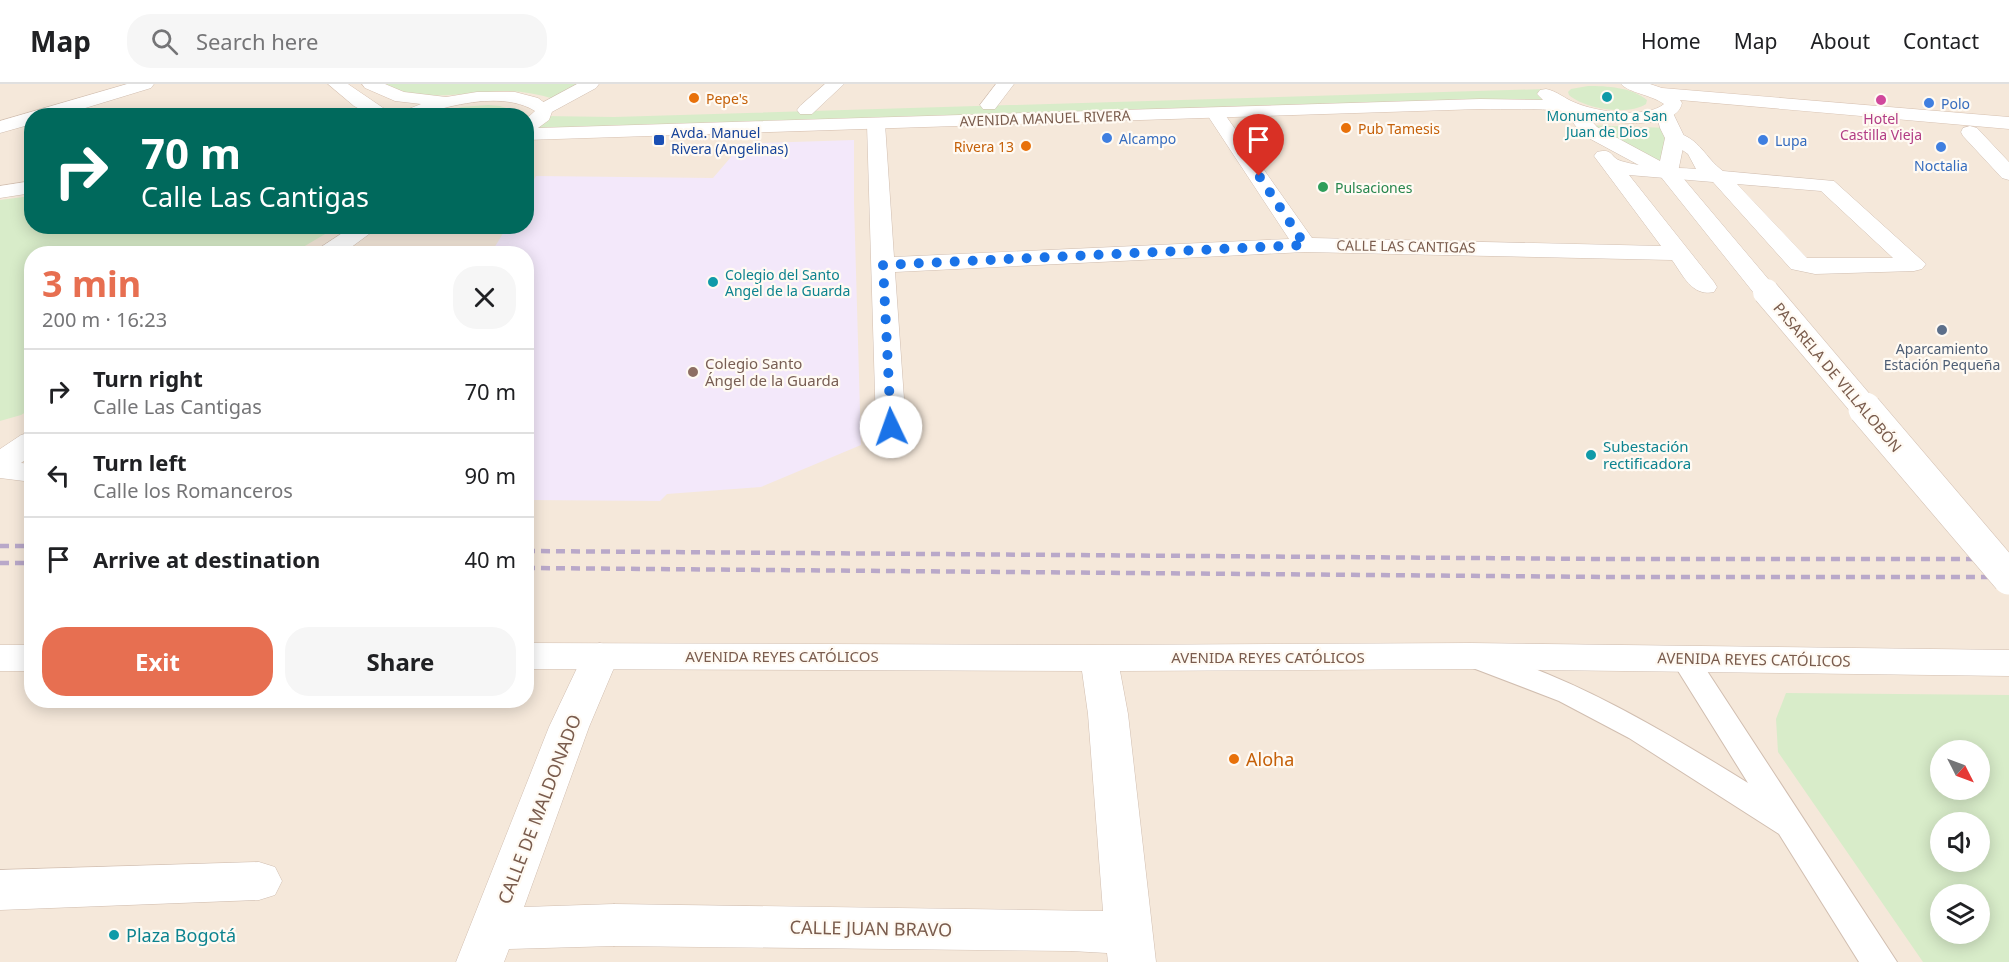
<!DOCTYPE html>
<meta charset="utf-8">
<style>
:root{--surface:#fff;--page:#f6f6f6;--text:#202124;--muted:#757577;--line:#e0e0e0;--accent:#e76f51}
body{margin:0;font-family:"Noto Sans",sans-serif;background:var(--page);color:var(--text);height:100vh;display:flex;flex-direction:column;font-size:22px;white-space:nowrap}
*{box-sizing:border-box;margin:0}
p{font-size:20px;color:var(--muted)}
.icon{flex:none;width:33px;height:33px;fill:none;stroke:currentColor;stroke-width:2;stroke-linecap:round;stroke-linejoin:round}
.map{position:relative;flex:1;overflow:hidden}
.drawer{position:absolute;left:24px;top:162px;width:510px;height:462px;display:flex;flex-direction:column;background:var(--surface);border-radius:24px;box-shadow:0 3px 15px #0003}
.drawer>*{flex:none}
.banner{position:absolute;left:24px;top:24px;width:510px;height:126px;border-radius:24px;box-shadow:0 3px 15px #0003;background:#00695c;color:#fff;overflow:hidden}
.needle{width:39px;rotate:132deg}
.fabs{position:absolute;left:1930px;top:656px;display:grid;gap:12px}
.fabs a{display:grid;place-items:center;width:60px;height:60px;border-radius:50%;background:var(--surface);box-shadow:0 3px 15px #0003;font-size:30px}
.pin{position:absolute;display:grid;place-items:center;width:51px;height:51px;color:#fff;margin:-62px -26px;border-radius:50% 50% 50% 0;rotate:-45deg;box-shadow:0 0 6px #0007}
.pin .icon{rotate:45deg}
.me{position:absolute;width:66px;margin:-33px;rotate:357deg;stroke-linejoin:round;filter:drop-shadow(0 0 4px #0008)}
.turn{display:flex;align-items:center;gap:21px;height:126px;padding:0 18px;font-size:27px}
.turn .icon{width:78px;height:78px;stroke-width:2.5}
.turn b{display:block;font-size:42px;line-height:51px}
.round{display:grid;place-items:center;flex:none;width:63px;height:63px;border-radius:24px;background:var(--page)}
.headline{display:flex;align-items:center;justify-content:space-between;height:102px;padding:0 18px}
h1{font-size:36px;font-weight:700;line-height:45px;color:var(--accent)}
.action{display:flex;gap:12px;margin-top:auto;padding:12px 18px}
.action a{flex:1;height:69px;border-radius:24px;background:var(--accent);color:#fff;font-size:24px;font-weight:700;line-height:69px;text-align:center}
.action a+a{background:var(--page);color:var(--text)}
ul{padding:0;list-style:none}
li{display:flex;align-items:center;gap:18px;height:84px;padding:0 18px;border-top:2px solid var(--line)}
li div{flex:1}
li b{display:block;font-size:22px}
li em{font-style:normal}
header{display:flex;align-items:center;gap:36px;box-sizing:border-box;height:84px;padding:0 30px;background:var(--surface);border-bottom:2px solid var(--line)}
header strong{font-size:28px}
nav{display:flex;gap:33px;margin-inline-start:auto;font-size:21px}
.search{width:420px;height:54px;background:var(--page);display:flex;align-items:center;gap:15px;box-sizing:border-box;padding:0 21px;border-radius:24px;color:var(--muted);font-size:22px}
.map>svg:first-child{display:block}
.residential{fill:#f5e8da;fill-rule:evenodd}
.education{fill:#f3e8fa}
.green{fill:#d8ecc9;fill-rule:evenodd}
.lines{fill:none;stroke-linecap:round;stroke-linejoin:round}
.service-casing{stroke:#d1beb0;stroke-width:2}
.pedestrian-casing{stroke:#d1beb0;stroke-width:1}
.minor-casing{stroke:#d1beb0;stroke-width:1}
.tertiary-casing{stroke:#d1beb0;stroke-width:1}
.secondary-casing{stroke:#d6c0b0;stroke-width:1}
.service{fill:#fff;fill-rule:evenodd}
.pedestrian{fill:#fff;fill-rule:evenodd}
.minor{fill:#fff;fill-rule:evenodd}
.tertiary{fill:#fff;fill-rule:evenodd}
.secondary{fill:#fff;fill-rule:evenodd}
.rail{stroke:#b9a8c9;stroke-width:4.5;stroke-dasharray:9 6;stroke-linecap:butt}
.tertiary-bridge-far1-casing{stroke:#d1beb0;stroke-width:27;stroke-linecap:butt}
.tertiary-bridge-casing{stroke:#d1beb0;stroke-width:34;stroke-linecap:butt}
.tertiary-bridge-far1{stroke:#fff;stroke-width:26}
.tertiary-bridge{stroke:#fff;stroke-width:33}
.route{stroke:#1a73e8;stroke-width:10;stroke-dasharray:0 18}
.culture-dot{fill:#0f9aa8;stroke:#fffaf3;stroke-width:2}
.food-dot{fill:#e8710a;stroke:#fffaf3;stroke-width:2}
.hotel-dot{fill:#d1479c;stroke:#fffaf3;stroke-width:2}
.shop-dot{fill:#3f7fe0;stroke:#fffaf3;stroke-width:2}
.transit-dot{fill:#1a4fb4;stroke:#fffaf3;stroke-width:2}
.leisure-dot{fill:#2e9e5b;stroke:#fffaf3;stroke-width:2}
.service-dot{fill:#5c6f8a;stroke:#fffaf3;stroke-width:2}
.education-dot{fill:#8d6e63;stroke:#fffaf3;stroke-width:2}
.labels{text-anchor:middle;dominant-baseline:central;stroke-width:4.5;stroke-linejoin:round;paint-order:stroke}
.far-food-label{font-size:14px;fill:#c56008;stroke:#fffaf3;text-anchor:start}
.far-shop-label{font-size:14px;fill:#366cbe;stroke:#fffaf3;text-anchor:start}
.far-culture-label{font-size:14px;fill:#0d838f;stroke:#fffaf3}
.far-street-label{font-size:14px;fill:#7a5c4d;stroke:#fffaf3}
.far-hotel-label{font-size:14px;fill:#b23c85;stroke:#fffaf3}
.far-transit-label{font-size:14px;fill:#164399;stroke:#fffaf3;text-anchor:start}
.far-leisure-label{font-size:14px;fill:#27864d;stroke:#fffaf3;text-anchor:start}
.far-service-label{font-size:14px;fill:#4e5e75;stroke:#fffaf3}
.education-label{font-size:15px;fill:#785e54;stroke:#fffaf3;text-anchor:start}
.street-label{font-size:15px;fill:#7a5c4d;stroke:#fffaf3}
.culture-label{font-size:15px;fill:#0d838f;stroke:#fffaf3;text-anchor:start}
.near-food-label{font-size:18px;fill:#c56008;stroke:#fffaf3;text-anchor:start}
.near-street-label{font-size:18px;fill:#7a5c4d;stroke:#fffaf3}
.near-culture-label{font-size:18px;fill:#0d838f;stroke:#fffaf3;text-anchor:start}
</style>
<header>
<strong>Map</strong>
<div class="search"><svg class="icon" aria-label="search" viewBox="0 0 24 24"><circle cx="10" cy="10" r="6"/><path d="M15 15l6 6"/></svg>Search here</div>
<nav><a>Home</a><a>Map</a><a>About</a><a>Contact</a></nav>
</header>
<div class="map">
<svg width="2009" height="878" viewBox="0 0 2009 878">
<rect width="100%" height="100%" fill="#fdf6ec"/>
<!-- residential -->
<path class="residential" d="M0,0h2009v878h-2009zM32,32h494v110h-494zM32,170h494v446h-494zM1941,666h39v39h-39zM1941,738h39v39h-39zM1941,810h39v39h-39z"/>
<!-- education -->
<polygon class="education" points="854,56 854,119 861,361 761,403 667,410 660,417 527,416 526,170 491,169 507,143 526,142 527,108 536,92 713,94 731,73 736,60"/>
<!-- green -->
<g class="green">
<path d="M385,0h193l-24,15c-16,-5 -33,-8 -50,-8 -37,1 -86,13 -119,-7z"/>
<path d="M1588,2c19,0 43,1 59,14l-1,4c-18,12 -61,5 -77,-9l-1,-3 3,-3z"/>
<polygon points="1546,5 1552,16 527,50 543,32 614,33"/>
<polygon points="488,21 500,22 515,27 516,31 437,31 461,23"/>
<polygon points="1584,41 1669,44 1668,89"/>
<polygon points="31,112 32,142 337,143 293,169 32,170 31,325 21,331 0,337 0,116"/>
<path d="M1786,609l223,2v267h-86l-145,-210 -2,-33zM1941,666h39v39h-39zM1941,738h39v39h-39zM1941,810h39v39h-39z"/>
</g>
<g class="lines">
<!-- service casing -->
<g class="service-casing">
<path id="service" d="M1475,564c99,29 186,81 273,135l-78,-125 4,-7 10,-3 10,3 203,311h-38l-80,-128 -150,-96 -70,-37 -94,-36 -4,-7 4,-7z"/>
</g>
<!-- pedestrian casing -->
<g class="pedestrian-casing">
<polygon id="pedestrian" points="600,559 613,563 619,572 589,643 524,823 614,820 631,826 638,841 631,856 614,862 509,865 504,878 456,878 549,643 587,563"/>
</g>
<!-- minor casing -->
<g class="minor-casing">
<g id="minor">
<polygon points="127,0 154,0 151,4 59,32 32,32 32,40 0,49 0,37"/>
<polygon points="577,0 599,0 596,4 550,29 538,29 535,25 538,21"/>
<polygon points="825,0 844,0 812,30 800,30 797,26 800,22"/>
<polygon points="996,0 1014,0 995,25 983,25 980,21"/>
<path d="M1215,24l6,1 91,129 349,8 -67,-90 3,-4c17,-4 12,5 24,9 23,7 50,6 75,8l-8,-15 -23,-16 3,-4 7,-2c26,7 29,25 48,39l111,10 92,83 -4,5 -8,2 -99,3 -24,-5 -78,-87 -84,-7 85,107 3,5 -3,5c-22,5 -31,-17 -42,-32l-367,-8 -410,20 11,155 -5,6 -10,3 -10,-3 -5,-6 -9,-303 2,-4h14l2,4 9,133 395,-18 -83,-126 3,-4zM1737,100l84,7 72,67h-86z"/>
<polygon points="1970,42 1977,44 2009,78 2009,96 2002,94 1963,52 1961,48 1963,44"/>
<polygon points="32,97 32,109 0,114 0,102"/>
<polygon points="353,142 380,142 342,170 315,170 318,165"/>
<polygon points="32,348 32,371 21,379 32,380 32,398 0,394 0,365 21,351"/>
<polygon points="526,559 1099,561 1470,559 2009,566 2009,592 1470,585 1120,587 1128,630 1156,878 1108,878 1107,869 1071,867 614,862 597,856 590,841 597,826 614,820 1103,827 1088,630 1082,587 526,585"/>
<rect x="0" y="561" width="32" height="26"/>
<polygon points="259,778 275,783 282,797 275,811 259,816 0,826 0,786"/>
</g>
</g>
<!-- tertiary casing -->
<g class="tertiary-casing">
<polygon id="tertiary" points="1570,19 1576,20 1597,43 1660,77 1665,54 1660,44 1656,29 1659,25 1671,25 1685,54 1678,88 1775,203 1778,208 1775,213 1766,215 1757,213 1661,93 1583,51 1561,24 1564,20"/>
</g>
<!-- secondary casing -->
<g class="secondary-casing">
<g id="secondary">
<polygon points="328,0 348,0 395,32 372,32 354,22"/>
<path d="M362,0h23l19,8 42,5 31,-5h38l23,6 15,11 -4,11 -11,8 942,-29 63,1 -6,-6 3,-4 6,-1c11,2 19,10 30,14 21,9 70,16 88,1 -12,-9 -35,-11 -43,-20h29l12,4 347,29v12l-329,-29 2,3c-5,28 -73,20 -93,15 -9,-1 -17,-6 -26,-7 -27,-3 -56,-1 -83,-2l-954,31v-21l9,-8c-26,-16 -63,-10 -91,-3 -7,2 -15,6 -22,8 -8,1 -16,0 -24,0l3,-4 20,-8 -26,-3 -30,-13z"/>
</g>
</g>
<!-- service -->
<use href="#service" class="service"/>
<!-- pedestrian -->
<use href="#pedestrian" class="pedestrian"/>
<!-- minor -->
<use href="#minor" class="minor"/>
<!-- tertiary -->
<use href="#tertiary" class="tertiary"/>
<!-- secondary -->
<use href="#secondary" class="secondary"/>
<!-- rail -->
<g class="rail">
<polyline points="0,462 32,462"/>
<polyline points="526,467 1605,475 2009,475"/>
<polyline points="0,479 32,479"/>
<polyline points="526,484 1615,493 2009,493"/>
</g>
<!-- tertiary-bridge-far1 casing -->
<g class="tertiary-bridge-far1-casing">
<polyline id="tertiary-bridge-far1" points="1766,208 1867,327"/>
</g>
<!-- tertiary-bridge casing -->
<g class="tertiary-bridge-casing">
<polyline id="tertiary-bridge" points="1865,325 2009,494"/>
</g>
<!-- tertiary-bridge-far1 -->
<use href="#tertiary-bridge-far1" class="tertiary-bridge-far1"/>
<!-- tertiary-bridge -->
<use href="#tertiary-bridge" class="tertiary-bridge"/>
</g>
<g class="lines">
<!-- route -->
<polyline class="route" points="891,343 883,181 1305,161 1259,92"/>
</g>
<!-- markers -->
<g class="culture-dot">
<circle cx="1607" cy="13" r="6"/>
<circle cx="713" cy="198" r="6"/>
<circle cx="1591" cy="371" r="6"/>
<circle cx="114" cy="851" r="6"/>
</g>
<g class="food-dot">
<circle cx="694" cy="14" r="6"/>
<circle cx="1346" cy="44" r="6"/>
<circle cx="1026" cy="62" r="6"/>
<circle cx="1234" cy="675" r="6"/>
</g>
<circle class="hotel-dot" cx="1881" cy="16" r="6"/>
<g class="shop-dot">
<circle cx="1929" cy="19" r="6"/>
<circle cx="1107" cy="54" r="6"/>
<circle cx="1763" cy="56" r="6"/>
<circle cx="1941" cy="63" r="6"/>
</g>
<rect class="transit-dot" x="653" y="50" width="12" height="12" rx="3"/>
<circle class="leisure-dot" cx="1323" cy="103" r="6"/>
<circle class="service-dot" cx="1942" cy="246" r="6"/>
<circle class="education-dot" cx="693" cy="288" r="6"/>
<g class="labels">
<!-- far-food labels -->
<g class="far-food-label">
<text x="706" y="14">Pepe's</text>
<text x="1358" y="44">Pub Tamesis</text>
<text x="1014" y="62" text-anchor="end">Rivera 13</text>
</g>
<!-- far-shop labels -->
<g class="far-shop-label">
<text x="1941" y="19">Polo</text>
<text x="1119" y="54">Alcampo</text>
<text x="1775" y="56">Lupa</text>
<text x="1941" y="81" text-anchor="middle">Noctalia</text>
</g>
<!-- far-culture labels -->
<g class="far-culture-label">
<text x="1607" y="31">Monumento a San<tspan x="1607" dy="16">Juan de Dios</tspan></text>
<text x="725" y="190" text-anchor="start">Colegio del Santo<tspan x="725" dy="16">Angel de la Guarda</tspan></text>
</g>
<!-- far-street labels -->
<g class="far-street-label">
<text transform="translate(1045 34) rotate(-2)">AVENIDA MANUEL RIVERA</text>
<text transform="translate(1406 162) rotate(1)">CALLE LAS CANTIGAS</text>
</g>
<!-- far-hotel labels -->
<g class="far-hotel-label">
<text x="1881" y="34">Hotel<tspan x="1881" dy="16">Castilla Vieja</tspan></text>
</g>
<!-- far-transit labels -->
<g class="far-transit-label">
<text x="671" y="48">Avda. Manuel<tspan x="671" dy="16">Rivera (Angelinas)</tspan></text>
</g>
<!-- far-leisure labels -->
<g class="far-leisure-label">
<text x="1335" y="103">Pulsaciones</text>
</g>
<!-- far-service labels -->
<g class="far-service-label">
<text x="1942" y="264">Aparcamiento<tspan x="1942" dy="16">Estación Pequeña</tspan></text>
</g>
<!-- education labels -->
<g class="education-label">
<text x="705" y="279">Colegio Santo<tspan x="705" dy="17">Ángel de la Guarda</tspan></text>
</g>
<!-- street labels -->
<g class="street-label">
<text transform="translate(1838 293) rotate(50)">PASARELA DE VILLALOBÓN</text>
<text x="782" y="572">AVENIDA REYES CATÓLICOS</text>
<text x="1268" y="573">AVENIDA REYES CATÓLICOS</text>
<text transform="translate(1754 575) rotate(1)">AVENIDA REYES CATÓLICOS</text>
</g>
<!-- culture labels -->
<g class="culture-label">
<text x="1603" y="362">Subestación<tspan x="1603" dy="17">rectificadora</tspan></text>
</g>
<!-- near-food labels -->
<g class="near-food-label">
<text x="1246" y="675">Aloha</text>
</g>
<!-- near-street labels -->
<g class="near-street-label">
<text transform="translate(539 725) rotate(-69)">CALLE DE MALDONADO</text>
<text transform="translate(871 844) rotate(1)">CALLE JUAN BRAVO</text>
</g>
<!-- near-culture labels -->
<g class="near-culture-label">
<text x="126" y="851">Plaza Bogotá</text>
</g>
</g>
</svg>
<div class="fabs">
<a><svg class="needle" viewBox="-14 -14 28 28"><path d="M0-13l5 13h-10z" fill="#e53935"/><path d="M0 13l5-13h-10z" fill="#757577"/></svg></a>
<a><svg class="icon" aria-label="sound" viewBox="0 0 24 24"><path d="M4 9h4l5-4v14l-5-4H4zM17 9q2 3 0 6"/></svg></a>
<a><svg class="icon" aria-label="layers" viewBox="0 0 24 24"><path d="M12 4l9 5-9 5-9-5zM3 14l9 5 9-5"/></svg></a>
</div>
<div class="pin" style="left:1259px;top:92px;background:#d93025"><svg class="icon" aria-label="arrive" viewBox="0 0 24 24"><path d="M6 21V4h12l-3 4 3 4H6"/></svg></div>
<svg class="me" style="left:891px;top:343px" viewBox="-20 -20 40 40"><circle r="19" fill="#fff"/><path d="M0-13L10 11 0 6-10 11z" fill="#1a73e8"/></svg>
<div class="banner">
<div class="turn"><svg class="icon" aria-label="right" viewBox="0 0 24 24"><path d="M7 20v-9h11M14 6l5 5-5 5"/></svg><div><b>70 m</b>Calle Las Cantigas</div></div>
</div>
<section class="drawer">
<div class="headline"><div><h1>3 min</h1><p>200 m · 16:23</p></div><a class="round"><svg class="icon" aria-label="close" viewBox="0 0 24 24"><path d="M6 6l12 12M18 6L6 18"/></svg></a></div>
<ul>
<li><svg class="icon" aria-label="right" viewBox="0 0 24 24"><path d="M7 20v-9h11M14 6l5 5-5 5"/></svg><div><b>Turn right</b><p>Calle Las Cantigas</p></div><em>70 m</em></li>
<li><svg class="icon" aria-label="left" viewBox="0 0 24 24"><path d="M17 20v-9H6M10 6l-5 5 5 5"/></svg><div><b>Turn left</b><p>Calle los Romanceros</p></div><em>90 m</em></li>
<li><svg class="icon" aria-label="arrive" viewBox="0 0 24 24"><path d="M6 21V4h12l-3 4 3 4H6"/></svg><div><b>Arrive at destination</b></div><em>40 m</em></li>
</ul>
<div class="action"><a>Exit</a><a>Share</a></div>
</section>
</div>
